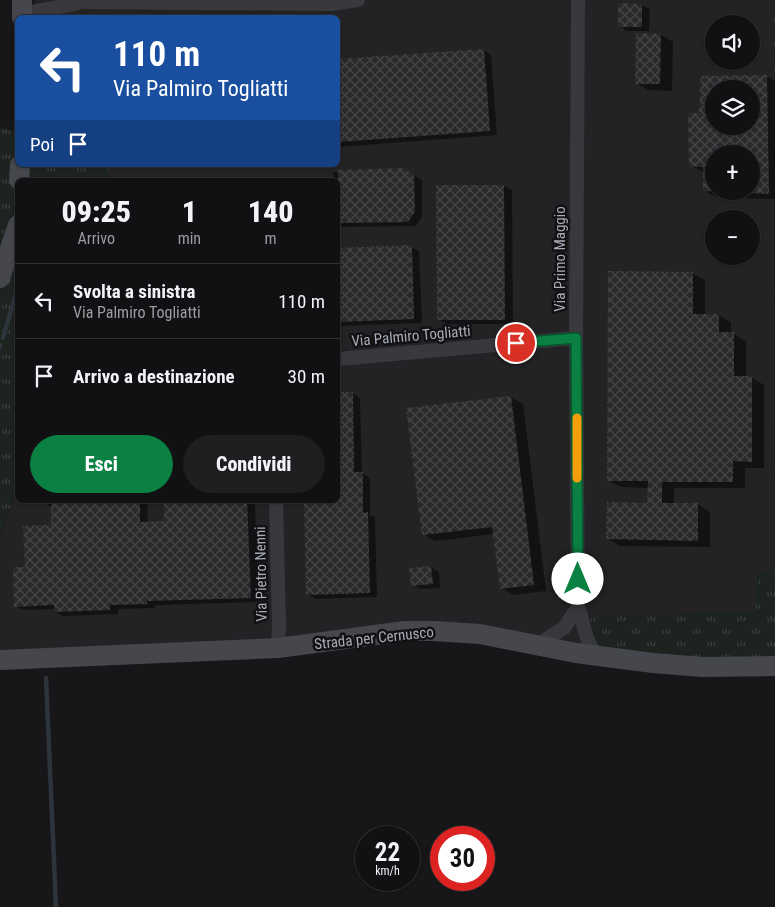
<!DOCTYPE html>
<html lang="it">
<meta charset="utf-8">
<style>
:root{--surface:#111113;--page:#1e1f21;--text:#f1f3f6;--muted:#9c9da0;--line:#303133;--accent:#0b8043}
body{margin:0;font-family:"Roboto Condensed",sans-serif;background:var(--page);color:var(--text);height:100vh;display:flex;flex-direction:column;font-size:19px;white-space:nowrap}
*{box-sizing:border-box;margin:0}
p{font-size:16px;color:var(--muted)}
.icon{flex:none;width:28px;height:28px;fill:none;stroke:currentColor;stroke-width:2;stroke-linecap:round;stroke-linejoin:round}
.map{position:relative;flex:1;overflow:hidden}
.panel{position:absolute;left:15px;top:178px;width:325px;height:325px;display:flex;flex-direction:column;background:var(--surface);border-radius:8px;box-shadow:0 1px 4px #0004,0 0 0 1px var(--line)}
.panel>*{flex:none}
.guide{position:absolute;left:15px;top:15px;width:325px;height:152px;border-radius:8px;box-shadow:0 1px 4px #0004,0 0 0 1px var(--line);background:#1a4fa0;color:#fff;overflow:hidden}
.fabs{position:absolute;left:705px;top:15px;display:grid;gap:10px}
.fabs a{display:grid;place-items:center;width:55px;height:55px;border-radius:50%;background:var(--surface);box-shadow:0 1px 4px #0004,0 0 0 1px var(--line);font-size:25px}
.speed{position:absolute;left:355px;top:826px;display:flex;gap:10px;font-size:25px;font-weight:700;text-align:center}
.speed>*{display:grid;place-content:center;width:65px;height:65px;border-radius:50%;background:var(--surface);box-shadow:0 1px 4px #0004,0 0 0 1px var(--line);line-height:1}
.speed small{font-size:12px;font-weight:400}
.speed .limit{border:8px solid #d22;background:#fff;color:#111}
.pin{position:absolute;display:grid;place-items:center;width:42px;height:42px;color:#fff;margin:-21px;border:2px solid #fff;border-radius:50%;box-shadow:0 1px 5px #0007}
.me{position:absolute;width:55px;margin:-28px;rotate:0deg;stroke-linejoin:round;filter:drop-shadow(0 0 4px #0008)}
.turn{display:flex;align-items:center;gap:18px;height:105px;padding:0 15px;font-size:22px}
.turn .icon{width:65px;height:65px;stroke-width:2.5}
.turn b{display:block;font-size:35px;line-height:42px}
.then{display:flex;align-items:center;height:48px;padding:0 15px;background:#0003;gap:10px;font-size:19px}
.eta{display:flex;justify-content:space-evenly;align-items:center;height:85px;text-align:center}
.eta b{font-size:30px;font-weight:800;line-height:35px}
.action{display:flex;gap:10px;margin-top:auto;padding:10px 15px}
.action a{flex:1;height:58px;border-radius:30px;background:var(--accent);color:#fff;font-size:20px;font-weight:800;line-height:58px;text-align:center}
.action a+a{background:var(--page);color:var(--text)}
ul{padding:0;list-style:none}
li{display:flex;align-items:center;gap:15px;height:75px;padding:0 15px;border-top:1px solid var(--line)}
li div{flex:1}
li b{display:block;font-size:19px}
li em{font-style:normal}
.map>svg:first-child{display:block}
.built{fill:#232326;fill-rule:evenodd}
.grass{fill:url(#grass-tufts)}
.shadow{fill:#0007;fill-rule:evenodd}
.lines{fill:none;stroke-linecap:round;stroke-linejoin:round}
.stream{stroke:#2d343c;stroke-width:4.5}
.building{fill:url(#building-cross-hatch);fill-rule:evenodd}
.street{stroke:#38383d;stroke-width:14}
.secondary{stroke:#46474d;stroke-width:20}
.route-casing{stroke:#07532c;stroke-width:12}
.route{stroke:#0b8043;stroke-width:9}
.slow{stroke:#f59e0b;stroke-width:9}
.labels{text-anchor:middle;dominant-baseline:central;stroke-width:5;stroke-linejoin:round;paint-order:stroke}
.street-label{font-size:15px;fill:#a9acb8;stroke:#121214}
</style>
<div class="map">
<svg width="775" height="907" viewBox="0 0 775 907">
<defs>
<pattern id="grass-tufts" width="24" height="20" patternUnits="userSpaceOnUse" patternTransform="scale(1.25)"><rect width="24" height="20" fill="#1d231e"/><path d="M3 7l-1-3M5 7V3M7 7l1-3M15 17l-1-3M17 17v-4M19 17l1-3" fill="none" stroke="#3b403d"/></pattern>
<pattern id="building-cross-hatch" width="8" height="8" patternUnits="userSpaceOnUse" patternTransform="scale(1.25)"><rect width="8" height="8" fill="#2a2a2d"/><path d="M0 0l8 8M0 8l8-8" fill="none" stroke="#464649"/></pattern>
</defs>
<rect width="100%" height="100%" fill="#171719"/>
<!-- built -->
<path class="built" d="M35,0h739l1,664 -328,-34 -447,31v-124l17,-47 1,10h320v-320h-230v-15h230v-147l-304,-1zM714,24h37v37h-37zM714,89h37v37h-37zM714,154h37v37h-37zM714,219h37v37h-37z"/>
<!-- grass -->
<g class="grass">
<polygon points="774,0 775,0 775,206"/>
<polygon points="0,127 17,132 18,165 108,165 108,180 18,180 17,488 0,536"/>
<polygon points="757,571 775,571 775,666 601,657 585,629 594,615 756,612"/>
</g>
<!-- shadow -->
<g class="shadow">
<polygon points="642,5 650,9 649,31 627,31 619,26"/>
<polygon points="637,35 661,35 673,42 672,91 648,90 636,83"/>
<polygon points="483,50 491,55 497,135 338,147 338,60"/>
<path d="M767,76l8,5v118l-59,-2 -12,-7v-18l-14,-7 10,-51 2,-37zM714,89h37v37h-37zM714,154h37v37h-37z"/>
<polygon points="404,169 422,180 422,216 416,226 343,227 338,224 338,180 334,180 333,172"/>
<polygon points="438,186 504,186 512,190 513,324 446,324 438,319"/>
<polygon points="411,247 419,251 422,323 338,326 338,249"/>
<polygon points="692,273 705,280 705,315 718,315 731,322 731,333 734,334 746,341 746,377 752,378 764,385 764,468 745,468 745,488 674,488 674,504 698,504 710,512 710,547 620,546 608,539 648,504 649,488 621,487 608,480"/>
<polygon points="338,393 353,393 360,398 362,473 370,478 370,515 375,517 377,597 315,599 308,594 306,500 338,500"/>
<polygon points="511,397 523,404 546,591 513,595 501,588 494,534 435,541 423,534"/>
<polygon points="46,500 147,500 148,523 166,522 165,500 255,500 258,602 155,605 155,608 118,609 118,614 63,616 55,611 55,609 23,610 15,606 26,568 52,527 52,507 46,504"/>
<polygon points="431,567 439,572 440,588 420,589 412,585"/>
</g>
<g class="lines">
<!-- stream -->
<g class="stream">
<polyline points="3,338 18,286"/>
<polyline points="0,347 0,345"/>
<polyline points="46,678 56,907"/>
</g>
</g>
<!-- building -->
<g class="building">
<polygon points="618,3 642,4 642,27 618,27"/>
<polygon points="636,33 661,34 660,84 635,84"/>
<polygon points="484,49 490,131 338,142 338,59"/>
<path d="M767,75l2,119 -18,-1v-39h-37v37h-11v-24l-14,-1 -1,-53h11l2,-37zM714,89h37v37h-37z"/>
<polygon points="404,168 414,175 415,212 408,222 338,223 338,170"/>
<polygon points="436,185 504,185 505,320 437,320"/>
<polygon points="412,245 414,319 338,322 338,248"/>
<polygon points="608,271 693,272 693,314 719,314 719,332 734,332 734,376 752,376 752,462 733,461 733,482 662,482 662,503 698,503 698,541 606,539 607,502 647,503 648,481 607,481"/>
<polygon points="338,392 353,392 354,472 363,472 363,513 368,512 370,593 306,595 304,500 338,500"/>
<polygon points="511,396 534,585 500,589 492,527 422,535 406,408"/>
<polygon points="51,500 140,500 140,522 164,521 164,500 247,500 251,598 147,601 147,604 110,605 110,610 54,612 54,605 14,607 13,567 25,567 23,526 51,525"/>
<polygon points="431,566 433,584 411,586 409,568"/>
</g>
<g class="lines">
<!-- street -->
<g class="street">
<polyline points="63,0 88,2 331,4 358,0"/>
<path d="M578,0l-2,338 2,269c7,17 6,37 21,49"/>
<polyline points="27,18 36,11 75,4"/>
<polyline points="338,359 576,338"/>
<polyline points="276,500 279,625 278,648"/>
<polyline points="537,645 564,628 578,607"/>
</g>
<!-- secondary -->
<g class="secondary">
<polyline points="22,18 22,0"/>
<polyline points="19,180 20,165"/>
<polyline points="0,278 18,225"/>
<polyline points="0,660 278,648 405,631 433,631 480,634 576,653 653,663 702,667 775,666"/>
</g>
</g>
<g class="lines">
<!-- route casing -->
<g class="route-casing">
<polyline id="route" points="516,343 576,338 578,579"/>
</g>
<!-- route -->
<use href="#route" class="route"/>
<!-- slow -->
<polyline class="slow" points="577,418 577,478"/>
</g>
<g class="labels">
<!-- street labels -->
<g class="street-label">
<text transform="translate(560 259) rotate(-90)">Via Primo Maggio</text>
<text transform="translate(411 336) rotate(-5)">Via Palmiro Togliatti</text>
<text transform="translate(261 574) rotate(-91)">Via Pietro Nenni</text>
<text transform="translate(374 638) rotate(-6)">Strada per Cernusco</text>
</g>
</g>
</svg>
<div class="fabs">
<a><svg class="icon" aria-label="sound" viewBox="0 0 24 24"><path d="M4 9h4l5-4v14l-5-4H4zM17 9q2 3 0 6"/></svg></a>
<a><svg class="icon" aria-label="layers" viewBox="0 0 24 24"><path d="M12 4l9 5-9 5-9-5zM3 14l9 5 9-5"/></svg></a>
<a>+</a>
<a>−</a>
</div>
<div class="speed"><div>22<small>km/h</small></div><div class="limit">30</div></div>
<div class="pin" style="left:516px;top:343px;background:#d93025"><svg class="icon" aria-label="arrive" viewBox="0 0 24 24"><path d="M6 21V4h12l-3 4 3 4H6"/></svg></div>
<svg class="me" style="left:578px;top:579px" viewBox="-20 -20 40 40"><circle r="19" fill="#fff"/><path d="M0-13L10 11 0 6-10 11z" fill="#0b8043"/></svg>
<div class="guide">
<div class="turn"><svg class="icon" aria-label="left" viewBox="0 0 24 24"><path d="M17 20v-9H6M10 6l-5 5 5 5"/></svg><div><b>110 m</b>Via Palmiro Togliatti</div></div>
<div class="then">Poi<svg class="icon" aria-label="arrive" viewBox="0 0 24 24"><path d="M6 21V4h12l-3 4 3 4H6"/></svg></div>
</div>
<section class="panel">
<div class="eta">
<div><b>09:25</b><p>Arrivo</p></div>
<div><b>1</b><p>min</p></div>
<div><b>140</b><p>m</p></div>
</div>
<ul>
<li><svg class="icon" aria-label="left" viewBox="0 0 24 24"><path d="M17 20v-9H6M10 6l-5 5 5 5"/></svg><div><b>Svolta a sinistra</b><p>Via Palmiro Togliatti</p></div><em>110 m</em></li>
<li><svg class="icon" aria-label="arrive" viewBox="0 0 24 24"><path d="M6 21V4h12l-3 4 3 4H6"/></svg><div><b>Arrivo a destinazione</b></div><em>30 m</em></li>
</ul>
<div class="action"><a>Esci</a><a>Condividi</a></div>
</section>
</div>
